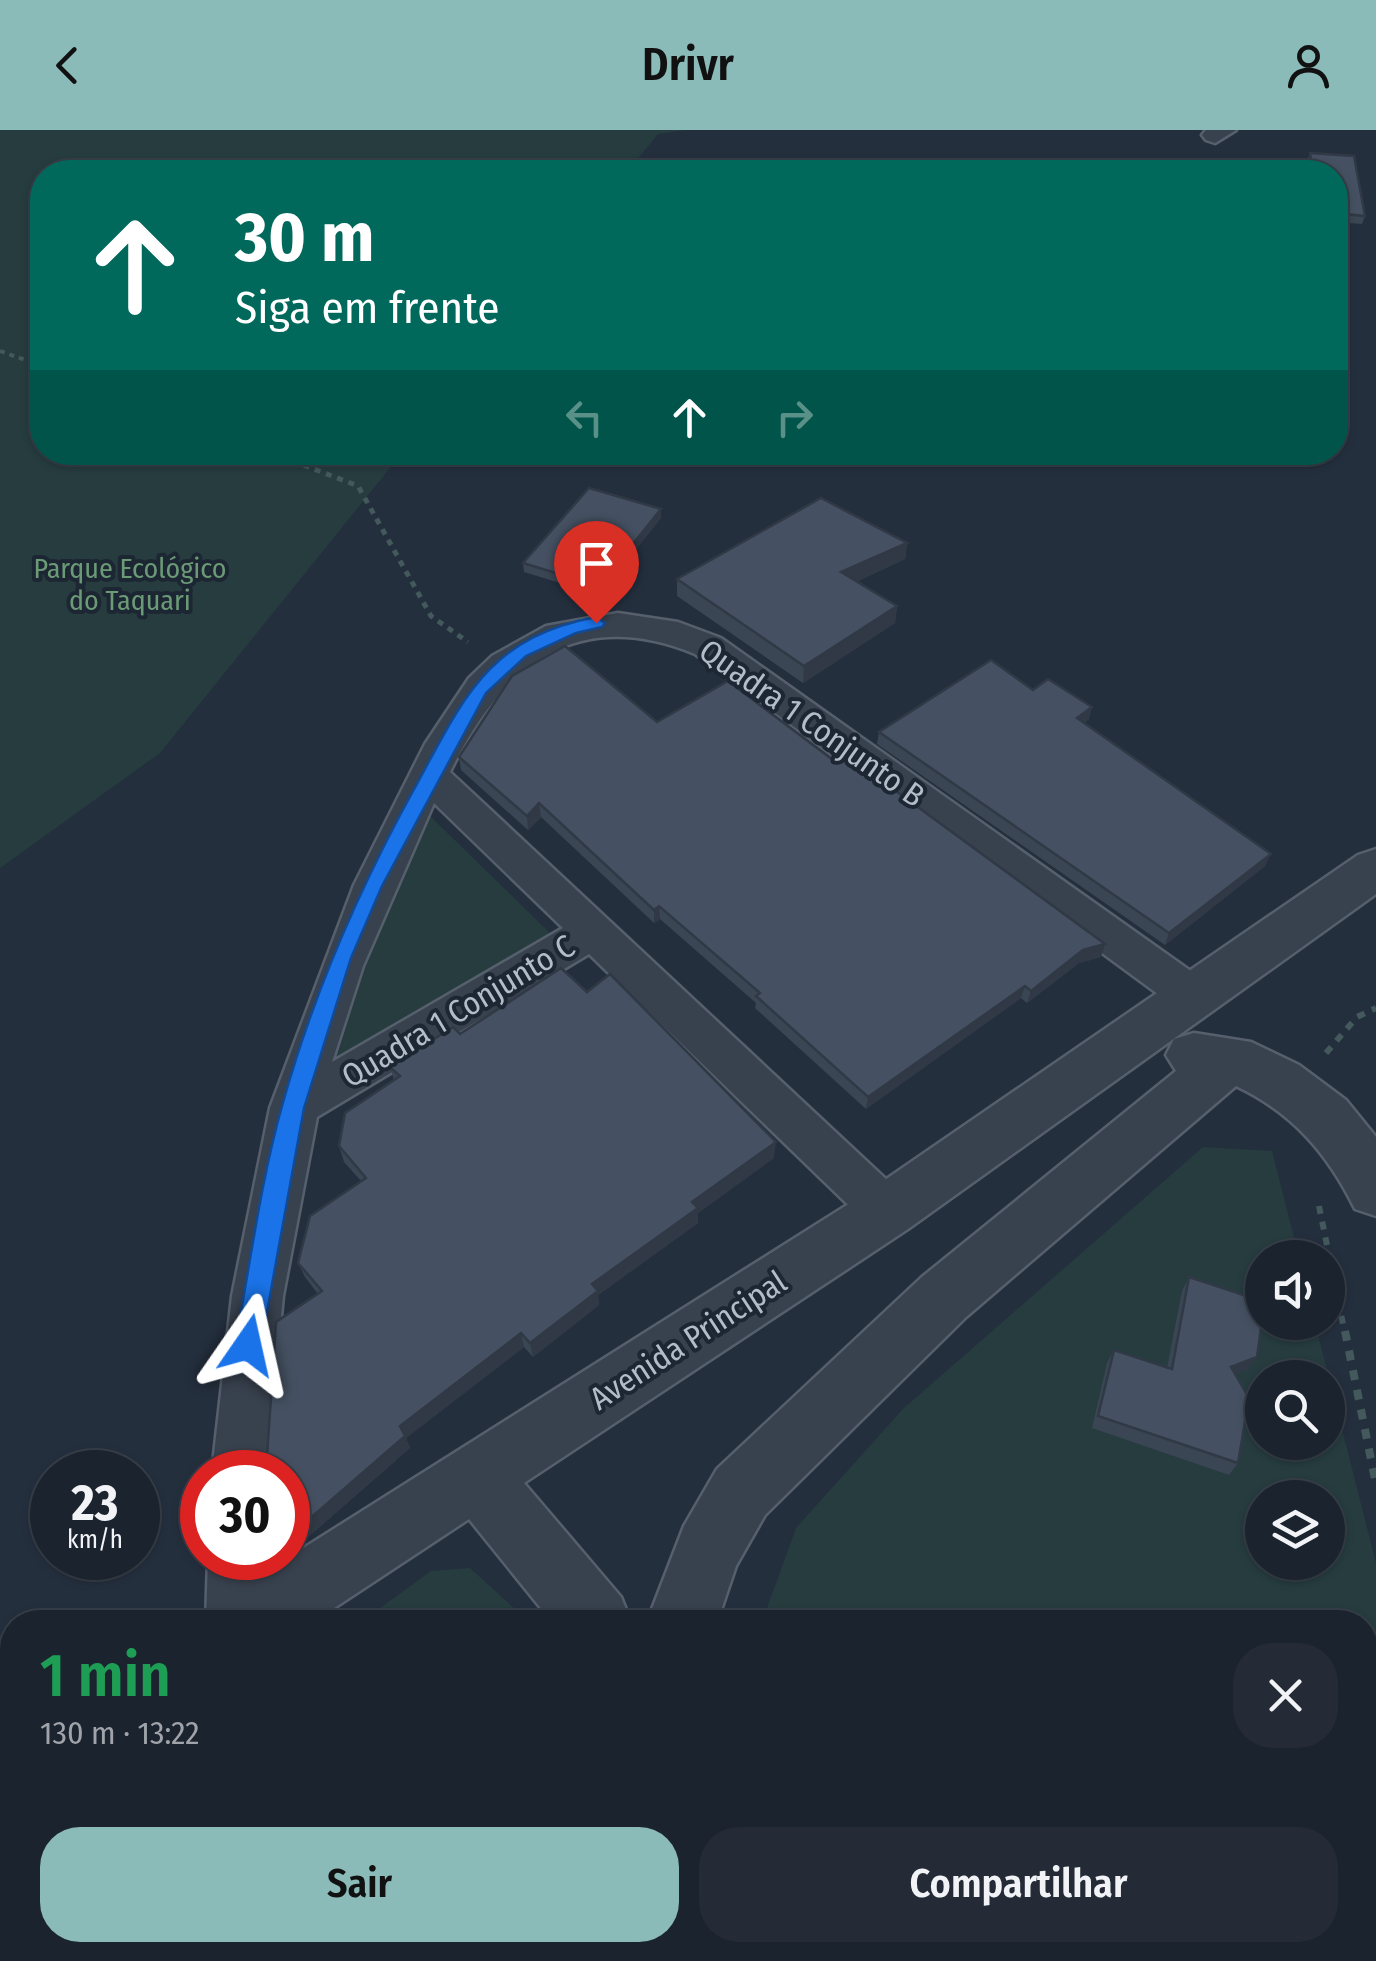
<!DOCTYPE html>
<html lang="pt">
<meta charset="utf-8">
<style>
:root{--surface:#1b232e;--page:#242b36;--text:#f1f3f6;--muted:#a0a4aa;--line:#39404a;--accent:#8bbbb9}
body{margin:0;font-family:"Fira Sans Condensed",sans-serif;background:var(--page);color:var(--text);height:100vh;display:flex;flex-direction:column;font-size:38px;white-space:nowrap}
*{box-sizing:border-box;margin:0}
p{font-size:32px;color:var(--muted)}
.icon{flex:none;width:55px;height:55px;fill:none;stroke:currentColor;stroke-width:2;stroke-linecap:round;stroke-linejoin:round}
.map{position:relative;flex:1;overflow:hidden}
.panel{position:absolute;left:0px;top:1480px;width:1378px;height:352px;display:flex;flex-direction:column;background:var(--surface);border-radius:40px 40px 0 0;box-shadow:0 2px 8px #0004,0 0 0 2px var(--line)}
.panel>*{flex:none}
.guide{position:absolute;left:30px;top:30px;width:1318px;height:305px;border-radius:40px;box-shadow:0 2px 8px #0004,0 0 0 2px var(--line);background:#00695c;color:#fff;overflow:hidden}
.controls{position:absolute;left:1245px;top:1110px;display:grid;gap:20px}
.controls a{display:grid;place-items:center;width:100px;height:100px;border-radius:50%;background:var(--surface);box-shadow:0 2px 8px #0004,0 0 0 2px var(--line);font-size:50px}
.speed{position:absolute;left:30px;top:1320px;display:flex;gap:20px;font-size:50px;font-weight:700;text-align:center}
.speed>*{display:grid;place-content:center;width:130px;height:130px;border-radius:50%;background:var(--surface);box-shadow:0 2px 8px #0004,0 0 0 2px var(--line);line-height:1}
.speed small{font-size:25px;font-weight:400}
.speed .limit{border:15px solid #d22;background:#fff;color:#111}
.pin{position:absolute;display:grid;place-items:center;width:85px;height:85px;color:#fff;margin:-102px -42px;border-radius:50% 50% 50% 0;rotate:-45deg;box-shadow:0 0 10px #0007}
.pin .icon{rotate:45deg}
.me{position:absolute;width:110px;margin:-55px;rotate:11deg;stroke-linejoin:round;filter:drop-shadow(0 0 8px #0008)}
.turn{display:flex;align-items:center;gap:35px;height:210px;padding:0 40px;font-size:45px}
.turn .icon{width:130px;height:130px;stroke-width:2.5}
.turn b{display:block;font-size:70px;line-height:85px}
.lanes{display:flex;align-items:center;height:95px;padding:0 40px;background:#0003;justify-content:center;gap:50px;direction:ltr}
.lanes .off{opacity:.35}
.round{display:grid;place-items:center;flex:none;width:105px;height:105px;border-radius:40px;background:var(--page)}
.summary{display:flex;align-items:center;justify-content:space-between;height:170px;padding:0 40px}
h1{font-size:60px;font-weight:600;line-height:75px;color:#1e9e55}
.primary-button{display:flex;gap:20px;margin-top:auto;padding:20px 40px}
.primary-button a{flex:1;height:115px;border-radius:40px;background:var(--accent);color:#111;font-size:40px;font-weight:600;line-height:115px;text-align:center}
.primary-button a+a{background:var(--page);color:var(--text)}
header{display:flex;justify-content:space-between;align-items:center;height:130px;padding:0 40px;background:var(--accent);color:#111;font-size:45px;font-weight:600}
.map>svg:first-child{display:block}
.green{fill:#263c3f;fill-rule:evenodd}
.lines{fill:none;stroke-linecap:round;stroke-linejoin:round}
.minor-casing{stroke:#565f6c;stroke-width:5}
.tertiary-casing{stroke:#565f6c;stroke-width:5}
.path-far3{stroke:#44595c;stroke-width:4;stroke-dasharray:5 5;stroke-linecap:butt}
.path-far2{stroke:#44595c;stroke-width:5;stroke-dasharray:6 6;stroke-linecap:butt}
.path-far1{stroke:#44595c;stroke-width:6;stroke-dasharray:8 8;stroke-linecap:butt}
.path{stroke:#44595c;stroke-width:8;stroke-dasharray:10 10;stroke-linecap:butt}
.minor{fill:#38414e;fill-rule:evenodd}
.tertiary{fill:#38414e;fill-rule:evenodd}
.wall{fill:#3b4654}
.shaded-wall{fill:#303945}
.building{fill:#455162;stroke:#303945;stroke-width:2.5}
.route{fill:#1a73e8;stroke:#114b97;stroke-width:2.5}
.labels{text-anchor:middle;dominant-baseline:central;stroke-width:8;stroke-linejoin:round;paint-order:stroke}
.far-park-label{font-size:28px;fill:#6b9a76;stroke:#1d2633}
.street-label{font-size:32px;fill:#b4bcc9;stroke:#1d2633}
</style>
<header><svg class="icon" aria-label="back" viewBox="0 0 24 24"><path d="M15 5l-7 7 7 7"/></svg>Drivr<svg class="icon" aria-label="person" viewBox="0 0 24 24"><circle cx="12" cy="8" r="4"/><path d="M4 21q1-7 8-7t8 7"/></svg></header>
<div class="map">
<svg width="1376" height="1831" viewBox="0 0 1376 1831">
<rect width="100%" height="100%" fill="#242f3e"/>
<!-- green -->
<g class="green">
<polygon points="0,0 685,0 658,4 627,42 42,42 42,322 402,323 160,623 0,738"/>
<polygon points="425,681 555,808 322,944"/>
<path d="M1203,1017l69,4 27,106 -37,1v64l53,1 61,240v398h-457l-8,-11h454v-328h-603l34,-94 107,-119zM1262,1248h66v64h-66zM1262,1368h66v64h-66z"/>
<polygon points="470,1438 529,1492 361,1492 431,1441"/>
<polygon points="12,1748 12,1820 675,1820 682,1831 0,1831 0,1758"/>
</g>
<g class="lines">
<!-- minor casing -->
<g class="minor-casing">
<g id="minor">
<polygon points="1206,0 1236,0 1215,13 1206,10 1202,5"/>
<path d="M618,483l60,9 43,16 488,346 6,12 -6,12 -16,5 -16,-5 -482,-354c-119,-49 -194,12 -245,118l454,424 7,15 -7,15 -17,6 -17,-6 -281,-272 -272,163 -34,179 -17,176h-54l20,-176 38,-188 84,-223 71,-141 44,-66 23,-22 54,-30zM434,673l129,125 -231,134 31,-96z"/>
<polygon points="208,1428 264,1428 262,1492 206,1492"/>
</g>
</g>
<!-- tertiary casing -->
<g class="tertiary-casing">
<g id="tertiary">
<polygon points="1376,719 1376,764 908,1099 524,1353 621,1467 631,1492 552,1492 469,1389 313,1492 216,1492 226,1467 866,1063 1358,725"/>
<path d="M1194,903l57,9 48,23 47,35 30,37v79l-21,-7c-27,-55 -62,-96 -119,-123l-270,231 -201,198 -29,51 -19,56h-70l37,-96 33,-57 205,-192 254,-206 -10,-16 8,-16z"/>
<polygon points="12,1624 12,1702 0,1707 0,1629"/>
<polygon points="799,1820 881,1820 885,1831 803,1831"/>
</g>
</g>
<!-- path-far3 -->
<polyline class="path-far3" points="0,221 42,236"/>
<!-- path-far2 -->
<polyline class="path-far2" points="270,322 358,356 431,486 468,512"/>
<!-- path-far1 -->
<g class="path-far1">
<polyline points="1326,923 1357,887 1376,878"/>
<polyline points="1319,1076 1345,1204"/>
</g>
<!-- path -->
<polyline class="path" points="1345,1201 1376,1354"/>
<!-- minor -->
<use href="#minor" class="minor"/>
<!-- tertiary -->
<use href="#tertiary" class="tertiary"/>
</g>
<!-- wall -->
<g class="wall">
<polygon points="1310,23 1354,26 1365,86 1362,94 1335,92 1335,42 1309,42 1307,31"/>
<polygon points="661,379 661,388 599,465 524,442 523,433"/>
<polygon points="907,413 905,429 856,452 897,476 895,493 803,553 677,466 677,449"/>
<polygon points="1033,560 1089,589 1084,593 1265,736 1165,815 877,614 879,602"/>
<polygon points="657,592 833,630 1101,827 1079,833 1027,873 1021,868 866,979 755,878 756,873 660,789 654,793 541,687 528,700 461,640 459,627"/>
<polygon points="460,904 774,1028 698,1083 698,1093 598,1165 599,1175 533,1227 524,1217 406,1308 410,1318 299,1415 288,1410 288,1342 318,1164 305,1147 298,1133 361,1051 344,1032 339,1016 394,950 390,937"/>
<polygon points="1189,1147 1248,1239 1235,1244 1238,1333 1229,1345 1092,1298 1107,1233 1114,1220 1167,1238 1182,1161"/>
</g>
<!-- shaded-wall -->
<g class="shaded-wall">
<polygon points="661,379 661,388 599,465 599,456"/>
<polygon points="907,413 905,429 840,459 841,442"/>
<polygon points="897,476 895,493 803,553 804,536"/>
<polygon points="1092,577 1089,589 1073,601 1077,588"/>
<polygon points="539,673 541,687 528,700 527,686"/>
<polygon points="1271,724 1265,736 1165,815 1169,803"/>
<polygon points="659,776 660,789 654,793 654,780"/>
<polygon points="1105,814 1101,827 1079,833 1027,873 1031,861 1083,820"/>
<polygon points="1025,856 1021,868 866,979 868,967"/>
<polygon points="776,1012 774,1028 698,1083 698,1093 598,1165 599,1175 533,1227 530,1213 592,1154 692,1072"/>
<polygon points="521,1203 524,1217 406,1308 410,1318 299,1415 292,1404 400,1296"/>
<polygon points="1257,1227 1248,1239 1222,1249 1231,1237"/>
<polygon points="45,1820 50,1820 55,1831 50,1831"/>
</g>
<!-- building -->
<g class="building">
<polygon points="1310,23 1354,26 1365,86 1335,83 1335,42 1312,42"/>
<polygon points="589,358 661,379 599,456 523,433"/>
<polygon points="821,368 907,413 841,442 897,476 804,536 677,449"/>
<polygon points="565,516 657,592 728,551 833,630 844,623 1105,814 1083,820 1031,861 1025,856 868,967 756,866 760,863 659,776 654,780 539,673 527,686 459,627 512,546"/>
<polygon points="991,530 1033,560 1048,549 1092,577 1077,588 1271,724 1169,803 879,602"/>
<polygon points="561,838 587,862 610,844 776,1012 692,1072 698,1078 592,1154 598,1161 530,1213 521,1203 400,1296 405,1306 292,1404 288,1402 288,1342 266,1342 276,1192 322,1161 298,1133 310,1086 366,1048 339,1016 345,983 400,946 390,937 453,897 460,904"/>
<polygon points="1189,1147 1262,1171 1262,1191 1257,1227 1231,1237 1249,1268 1238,1333 1098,1286 1114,1220 1172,1239"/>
<polygon points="26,1820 45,1820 50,1831 11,1831"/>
</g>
<!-- route -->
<path class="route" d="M596,487l9,6 -3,4 -26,6 -50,23 -40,37 -104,193 -31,72 -47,150 -43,237 -4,8 -9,4 -9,-4 -4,-8c15,-79 25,-161 47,-239 31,-112 75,-213 131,-315 49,-89 72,-153 183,-174z"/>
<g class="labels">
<!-- far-park labels -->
<g class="far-park-label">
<text x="130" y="438">Parque Ecológico<tspan x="130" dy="32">do Taquari</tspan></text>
</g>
<!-- street labels -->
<g class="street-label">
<text transform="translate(812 593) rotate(35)">Quadra 1 Conjunto B</text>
<text transform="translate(458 881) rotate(-31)">Quadra 1 Conjunto C</text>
<text transform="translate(688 1210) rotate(-33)">Avenida Principal</text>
</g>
</g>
</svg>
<div class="controls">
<a><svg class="icon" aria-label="sound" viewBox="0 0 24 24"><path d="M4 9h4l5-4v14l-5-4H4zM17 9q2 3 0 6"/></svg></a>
<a><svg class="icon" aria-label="search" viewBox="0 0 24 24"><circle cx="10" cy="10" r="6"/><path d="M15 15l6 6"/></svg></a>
<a><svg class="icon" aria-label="layers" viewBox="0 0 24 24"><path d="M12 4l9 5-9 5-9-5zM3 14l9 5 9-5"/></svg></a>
</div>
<div class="speed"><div>23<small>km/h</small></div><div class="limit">30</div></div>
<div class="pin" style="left:596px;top:493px;background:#d93025"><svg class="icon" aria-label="arrive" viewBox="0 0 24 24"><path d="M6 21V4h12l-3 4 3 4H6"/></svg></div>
<svg class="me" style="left:248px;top:1215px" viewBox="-20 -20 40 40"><path d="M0-17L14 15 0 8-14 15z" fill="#1a73e8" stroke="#fff" stroke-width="4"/></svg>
<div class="guide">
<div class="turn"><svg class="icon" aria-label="ahead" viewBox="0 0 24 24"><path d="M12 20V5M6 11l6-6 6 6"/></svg><div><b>30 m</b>Siga em frente</div></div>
<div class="lanes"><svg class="icon off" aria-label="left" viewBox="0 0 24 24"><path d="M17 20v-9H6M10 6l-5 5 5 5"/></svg><svg class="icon" aria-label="ahead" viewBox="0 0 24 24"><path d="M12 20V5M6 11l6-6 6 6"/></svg><svg class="icon off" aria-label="right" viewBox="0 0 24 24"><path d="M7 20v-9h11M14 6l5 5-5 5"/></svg></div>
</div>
<section class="panel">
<div class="summary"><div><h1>1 min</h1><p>130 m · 13:22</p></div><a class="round"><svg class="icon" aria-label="close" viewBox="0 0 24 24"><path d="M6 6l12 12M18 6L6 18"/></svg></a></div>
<div class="primary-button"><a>Sair</a><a>Compartilhar</a></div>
</section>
</div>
